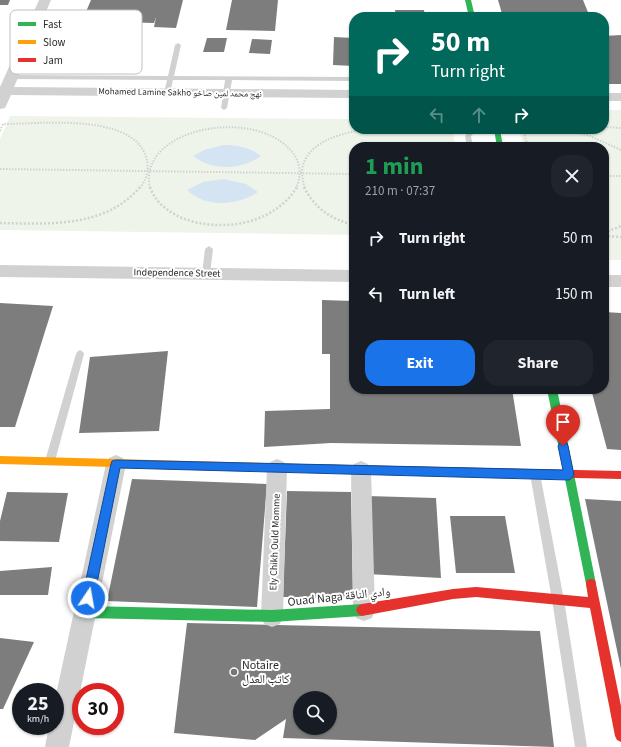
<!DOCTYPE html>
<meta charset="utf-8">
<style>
:root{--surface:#171b24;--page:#20242c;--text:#f1f3f6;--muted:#9ea1a6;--accent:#1a73e8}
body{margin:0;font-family:"Source Sans 3","Noto Naskh Arabic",sans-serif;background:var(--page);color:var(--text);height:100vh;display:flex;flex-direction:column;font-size:15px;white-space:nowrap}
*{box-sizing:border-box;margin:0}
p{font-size:13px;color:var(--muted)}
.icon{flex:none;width:22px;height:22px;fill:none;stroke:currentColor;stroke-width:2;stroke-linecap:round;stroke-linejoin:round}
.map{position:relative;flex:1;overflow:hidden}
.details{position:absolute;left:349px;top:142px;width:260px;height:252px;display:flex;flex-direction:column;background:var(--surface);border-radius:16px;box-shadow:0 1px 3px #0004}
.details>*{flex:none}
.hud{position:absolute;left:349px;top:12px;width:260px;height:122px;border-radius:16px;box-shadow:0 1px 3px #0004;background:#00695c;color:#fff;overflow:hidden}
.controls{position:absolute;left:293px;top:691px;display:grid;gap:8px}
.controls a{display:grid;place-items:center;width:44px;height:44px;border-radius:50%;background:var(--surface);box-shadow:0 1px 3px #0004;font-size:20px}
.speed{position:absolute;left:12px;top:683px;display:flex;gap:8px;font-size:20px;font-weight:700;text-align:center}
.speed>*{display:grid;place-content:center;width:52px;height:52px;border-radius:50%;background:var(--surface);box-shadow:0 1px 3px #0004;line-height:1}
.speed small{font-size:10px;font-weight:400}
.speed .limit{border:6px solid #d22;background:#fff;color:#111}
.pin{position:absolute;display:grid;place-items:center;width:34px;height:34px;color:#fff;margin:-41px -17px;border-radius:50% 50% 50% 0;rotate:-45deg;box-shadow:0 0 4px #0007}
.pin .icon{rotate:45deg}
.me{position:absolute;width:44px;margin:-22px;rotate:12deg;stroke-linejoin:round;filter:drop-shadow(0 0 3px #0008)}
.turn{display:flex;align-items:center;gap:14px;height:84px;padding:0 16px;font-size:18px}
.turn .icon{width:52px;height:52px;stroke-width:2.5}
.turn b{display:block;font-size:28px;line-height:34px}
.lanes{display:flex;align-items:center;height:38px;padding:0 16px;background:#0003;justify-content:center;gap:20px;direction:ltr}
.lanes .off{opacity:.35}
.round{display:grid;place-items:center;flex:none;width:42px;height:42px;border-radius:16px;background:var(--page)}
.overview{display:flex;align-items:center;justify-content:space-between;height:68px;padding:0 16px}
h1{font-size:24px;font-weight:700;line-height:30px;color:#1e9e55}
.button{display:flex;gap:8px;margin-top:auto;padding:8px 16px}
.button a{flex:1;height:46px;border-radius:16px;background:var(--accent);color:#fff;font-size:16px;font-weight:700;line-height:46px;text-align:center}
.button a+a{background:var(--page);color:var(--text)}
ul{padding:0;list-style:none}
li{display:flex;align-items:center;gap:12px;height:56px;padding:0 16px}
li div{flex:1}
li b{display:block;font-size:15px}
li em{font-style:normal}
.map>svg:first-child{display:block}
.green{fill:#eef4ea}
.water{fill:#d5e4f2}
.building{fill:#7d7d7d;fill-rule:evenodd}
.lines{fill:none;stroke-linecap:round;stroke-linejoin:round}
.path-far1{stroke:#d1d1d1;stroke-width:2;stroke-dasharray:1.5 1.5;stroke-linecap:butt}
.path{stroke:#d1d1d1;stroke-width:2.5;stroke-dasharray:2 2;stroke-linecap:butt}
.lane{fill:#d1d1d1;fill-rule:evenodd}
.street{fill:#d1d1d1;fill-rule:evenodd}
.fast{fill:#30b455;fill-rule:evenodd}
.slow{fill:#ff9f0a;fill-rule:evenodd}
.jam{fill:#e5322d;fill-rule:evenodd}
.route{fill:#1a73e8;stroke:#114b97}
.poi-dot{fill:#767676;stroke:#fff;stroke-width:1.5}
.labels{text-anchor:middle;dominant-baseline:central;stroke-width:4;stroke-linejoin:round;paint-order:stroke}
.far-street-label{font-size:9px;fill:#2c2c2c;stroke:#fff}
.street-label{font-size:10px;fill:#2c2c2c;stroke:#fff}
.near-street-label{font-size:12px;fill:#2c2c2c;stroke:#fff}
.near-poi-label{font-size:12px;fill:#2c2c2c;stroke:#fff;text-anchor:start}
.key{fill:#fff;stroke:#c0c0c0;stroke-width:1}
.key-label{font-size:11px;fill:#2c2c2c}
</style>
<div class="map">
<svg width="621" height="747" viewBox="0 0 621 747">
<rect width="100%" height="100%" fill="#fff"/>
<!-- green -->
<g class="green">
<polygon points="604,110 621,110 621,260 604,260 604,147 524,147 519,129 604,129"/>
<polygon points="10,116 354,119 354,129 452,129 456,147 354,147 354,235 0,230 0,139"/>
</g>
<!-- water -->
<g class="water">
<path d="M223,145c14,0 27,2 38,11 -20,14 -49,15 -68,0l11,-6z"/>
<path d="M224,179l22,5 12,8c-21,14 -52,16 -71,-2l16,-8z"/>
</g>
<!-- building -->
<g class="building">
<polygon points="0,0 10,0 8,5 0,5"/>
<polygon points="91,0 183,0 176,28 154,27 156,17 154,23 82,21"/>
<polygon points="232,0 278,0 275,31 226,30"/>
<polygon points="498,0 583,0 590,17 503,17"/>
<polygon points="395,10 424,10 425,17 396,17"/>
<polygon points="621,35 621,84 604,84 604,36"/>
<polygon points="334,37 354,38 354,66 333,65"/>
<polygon points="207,38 227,38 224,52 203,52"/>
<polygon points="252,39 272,40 270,54 249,53"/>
<polygon points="322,300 354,301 354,389 512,389 521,446 331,443 264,447 265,411 330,409 330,354 322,354"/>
<polygon points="0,303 53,306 15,427 0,427"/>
<polygon points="604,312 621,313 621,450 607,449 591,389 604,389"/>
<polygon points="168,351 159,431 79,433 90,357"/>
<polygon points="132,479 267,484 257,607 107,601"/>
<polygon points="287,491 351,492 353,598 283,597"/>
<polygon points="7,492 68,493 59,542 0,541 0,521"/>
<polygon points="367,496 436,498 441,578 367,574"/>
<polygon points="585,499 621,501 621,669"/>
<polygon points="450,516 505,516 515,573 456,573"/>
<polygon points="52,567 48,595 0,595 0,571"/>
<path d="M187,623l353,8 14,116 -271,-9 3,-19 -31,21 -81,-7zM300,698h30v30h-30z"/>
<polygon points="0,638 34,642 3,709 0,709"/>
</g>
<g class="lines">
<!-- path-far1 -->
<g class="path-far1">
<polyline points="604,127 621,128"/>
<polyline points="455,129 456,135"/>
<polyline points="523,129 528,147"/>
<polyline points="563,129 590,136 621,150"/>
<path d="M0,131l3,-7c37,0 125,-11 142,30 5,13 3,23 -5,34"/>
<polyline points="0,169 354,174"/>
<polyline points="604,176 621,176"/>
<path d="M150,188c-14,-61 111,-84 145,-32 6,10 6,22 1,32"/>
<path d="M305,188c-16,-43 37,-57 68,-59"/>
</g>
<!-- path -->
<g class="path">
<path d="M150,187c5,15 17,24 32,31 38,15 92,7 115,-31"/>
<path d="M304,187c11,22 27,32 50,38"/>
<path d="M0,223c48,1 106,5 140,-36"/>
<polyline points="604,233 621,226"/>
<polyline points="604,236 621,237"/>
</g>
<!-- lane -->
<g class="lane">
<polygon points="178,43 181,45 174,76 354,77 354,81 232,80 227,108 224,110 221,108 225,80 173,80 170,93 167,95 164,93 167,80 12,79 9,77 12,75 168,76 175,45"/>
<polygon points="500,129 499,131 497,132 474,133 471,136 473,147 467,147 465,136 470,130"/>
<polygon points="209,246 213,249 210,274 206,277 202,274 205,249"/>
<polygon points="80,350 83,352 84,354 55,461 53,464 50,465 47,464 45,461 76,354 77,352"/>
<polygon points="535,470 539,471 540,474 564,600 587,747 575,747 552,600 530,474 531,471"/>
</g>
<!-- street -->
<g class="street">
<polygon points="39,0 51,0 14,87 354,90 354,98 11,95 5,108 0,109 0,87"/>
<rect x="604" y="93" width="17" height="8"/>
<polygon points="0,265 354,270 354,282 0,277"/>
<rect x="604" y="275" width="17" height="12"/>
<polygon points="116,455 123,458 126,464 69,747 45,747 49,726 55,726 55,699 106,464 109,458"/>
<polygon points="277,459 284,462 287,468 283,616 280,624 272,627 264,624 261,616 267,468 270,462"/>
<polygon points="361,461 368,464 371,470 375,610 372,618 364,621 356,618 353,610 351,470 354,464"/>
</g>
<!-- fast -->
<g class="fast">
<polygon points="465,0 471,0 475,17 469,17"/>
<polygon points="494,129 500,129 503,147 497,147"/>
<polygon points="547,389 557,389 596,584 595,588 591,589 587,588 586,584"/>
<polygon points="362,604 366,606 368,610 366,614 362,616 272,622 85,618 81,616 79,612 81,608 85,606 272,610"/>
</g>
<!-- slow -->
<polygon class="slow" points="0,456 303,464 306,465 308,468 306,471 303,472 0,464"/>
<!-- jam -->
<g class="jam">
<polygon points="303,464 621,471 621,479 303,472 300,471 298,468 300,465"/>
<polygon points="591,579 595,580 596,584 621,706 621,742 617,740 615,736 590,608 476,597 453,599 362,616 358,614 356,610 358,606 362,604 453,589 476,587 588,597 586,584 587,580"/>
</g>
</g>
<!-- route -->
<polygon class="route" points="563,442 567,443 568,446 574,475 572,478 569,480 120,468 94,598 92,601 88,603 84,601 82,598 111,464 112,461 116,460 563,470 558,446 560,443"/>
<!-- markers -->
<circle class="poi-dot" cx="234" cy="672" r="4"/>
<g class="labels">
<!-- far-street labels -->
<g class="far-street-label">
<text transform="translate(180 93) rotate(1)">Mohamed Lamine Sakho نهج محمد لمين صاخو</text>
</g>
<!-- street labels -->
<g class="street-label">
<text transform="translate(177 273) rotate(1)">Independence Street</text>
<text transform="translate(275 542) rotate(-88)">Ely Chikh Ould Momme</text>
</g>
<!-- near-street labels -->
<g class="near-street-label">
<text transform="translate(339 597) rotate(-6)">Ouad Naga وادي الناقة</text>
</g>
<!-- near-poi labels -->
<g class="near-poi-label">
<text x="242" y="665">Notaire<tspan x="242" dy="14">كاتب العدل</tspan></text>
</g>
</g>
<!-- legend -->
<rect x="10" y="10" width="132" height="64" rx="6" class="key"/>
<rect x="18" y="22" width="18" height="4" fill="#30b455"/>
<rect x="18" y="40" width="18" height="4" fill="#ff9f0a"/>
<rect x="18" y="58" width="18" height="4" fill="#e5322d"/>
<g class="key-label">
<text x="43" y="28">Fast</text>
<text x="43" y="46">Slow</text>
<text x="43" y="64">Jam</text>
</g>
</svg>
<div class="controls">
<a><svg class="icon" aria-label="search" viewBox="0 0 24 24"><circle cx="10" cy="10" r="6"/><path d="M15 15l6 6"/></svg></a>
</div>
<div class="speed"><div>25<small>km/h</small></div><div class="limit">30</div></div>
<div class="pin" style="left:563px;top:446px;background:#d93025"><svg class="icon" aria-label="arrive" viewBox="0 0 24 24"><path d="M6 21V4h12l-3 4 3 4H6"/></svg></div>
<svg class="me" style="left:88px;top:598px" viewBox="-20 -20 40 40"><circle r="17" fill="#1a73e8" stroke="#fff" stroke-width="3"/><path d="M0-11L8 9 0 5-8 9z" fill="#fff"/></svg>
<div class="hud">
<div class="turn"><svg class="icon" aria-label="right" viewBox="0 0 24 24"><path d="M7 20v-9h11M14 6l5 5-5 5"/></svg><div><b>50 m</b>Turn right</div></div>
<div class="lanes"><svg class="icon off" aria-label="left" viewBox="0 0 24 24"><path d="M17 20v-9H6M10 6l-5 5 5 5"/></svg><svg class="icon off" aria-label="ahead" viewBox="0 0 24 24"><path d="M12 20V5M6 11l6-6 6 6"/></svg><svg class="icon" aria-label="right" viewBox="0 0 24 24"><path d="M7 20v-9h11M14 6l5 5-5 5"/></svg></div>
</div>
<section class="details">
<div class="overview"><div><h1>1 min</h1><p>210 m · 07:37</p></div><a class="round"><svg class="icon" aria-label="close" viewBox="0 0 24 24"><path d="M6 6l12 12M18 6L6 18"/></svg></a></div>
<ul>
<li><svg class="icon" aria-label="right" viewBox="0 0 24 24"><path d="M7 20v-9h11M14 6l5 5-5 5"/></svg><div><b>Turn right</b></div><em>50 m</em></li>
<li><svg class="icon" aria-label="left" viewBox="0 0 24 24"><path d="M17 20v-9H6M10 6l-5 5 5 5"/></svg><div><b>Turn left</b></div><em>150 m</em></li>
</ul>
<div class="button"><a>Exit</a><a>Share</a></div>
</section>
</div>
